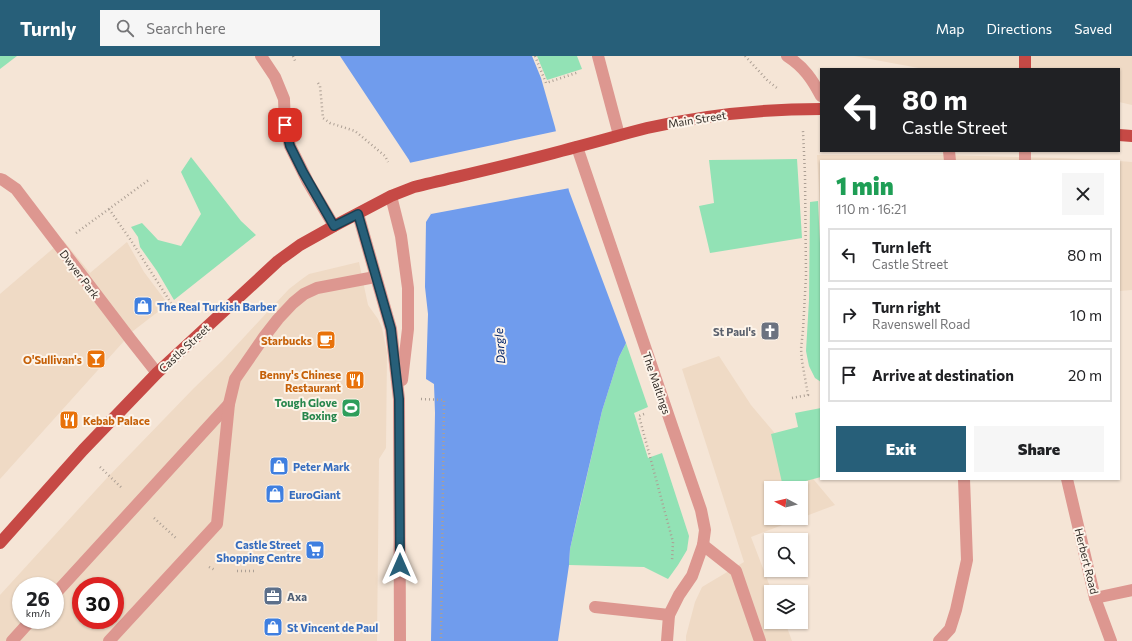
<!DOCTYPE html>
<meta charset="utf-8">
<style>
:root{--surface:#fff;--page:#f6f6f6;--text:#202124;--muted:#757577;--line:#e0e0e0;--accent:#275f79}
body{margin:0;font-family:Commissioner,sans-serif;background:var(--page);color:var(--text);height:100vh;display:flex;flex-direction:column;font-size:15px;white-space:nowrap}
*{box-sizing:border-box;margin:0}
p{font-size:13px;color:var(--muted)}
.icon{flex:none;width:22px;height:22px;fill:none;stroke:currentColor;stroke-width:2;stroke-linecap:round;stroke-linejoin:round}
.map{position:relative;flex:1;overflow:hidden}
.drawer{position:absolute;left:820px;top:104px;width:300px;height:320px;display:flex;flex-direction:column;background:var(--surface);border-radius:0px;box-shadow:0 1px 3px #0004}
.drawer>*{flex:none}
.hud{position:absolute;left:820px;top:12px;width:300px;height:84px;border-radius:0px;box-shadow:0 1px 3px #0004;background:#202124;color:#fff;overflow:hidden}
.needle{width:26px;rotate:277deg}
.buttons{position:absolute;left:764px;top:425px;display:grid;gap:8px}
.buttons a{display:grid;place-items:center;width:44px;height:44px;border-radius:0px;background:var(--surface);box-shadow:0 1px 3px #0004;font-size:20px}
.speed{position:absolute;left:12px;top:521px;display:flex;gap:8px;font-size:20px;font-weight:700;text-align:center}
.speed>*{display:grid;place-content:center;width:52px;height:52px;border-radius:50%;background:var(--surface);box-shadow:0 1px 3px #0004;line-height:1}
.speed small{font-size:10px;font-weight:400}
.speed .limit{border:6px solid #d22;background:#fff;color:#111}
.pin{position:absolute;display:grid;place-items:center;width:34px;height:34px;color:#fff;margin:-17px;border-radius:8px;box-shadow:0 2px 6px #0006}
.me{position:absolute;width:44px;margin:-22px;rotate:0deg;stroke-linejoin:round;filter:drop-shadow(0 0 3px #0008)}
.turn{display:flex;align-items:center;gap:14px;height:84px;padding:0 16px;font-size:18px}
.turn .icon{width:52px;height:52px;stroke-width:2.5}
.turn b{display:block;font-size:28px;line-height:34px}
.round{display:grid;place-items:center;flex:none;width:42px;height:42px;border-radius:0px;background:var(--page)}
.headline{display:flex;align-items:center;justify-content:space-between;height:68px;padding:0 16px}
h1{font-size:24px;font-weight:800;line-height:30px;color:#1e9e55}
.cta{display:flex;gap:8px;margin-top:auto;padding:8px 16px}
.cta a{flex:1;height:46px;border-radius:0px;background:var(--accent);color:#fff;font-size:16px;font-weight:800;line-height:46px;text-align:center}
.cta a+a{background:var(--page);color:var(--text)}
ul{padding:0;list-style:none}
li{display:flex;align-items:center;gap:12px;height:54px;margin:0 8px 6px;padding:0 8px;border:2px solid var(--line);border-radius:0px}
li div{flex:1}
li b{display:block;font-size:15px}
li em{font-style:normal}
header{display:flex;align-items:center;gap:24px;box-sizing:border-box;height:56px;padding:0 20px;background:var(--accent);color:#fff}
header strong{font-size:19px}
nav{display:flex;gap:22px;margin-inline-start:auto;font-size:14px}
.search{width:280px;height:36px;background:var(--page);display:flex;align-items:center;gap:10px;box-sizing:border-box;padding:0 14px;border-radius:0px;color:var(--muted);font-size:15px}
.map>svg:first-child{display:block}
.built{fill:#efdac5;fill-rule:evenodd}
.green{fill:#92e2b5}
.water{fill:#709ced}
.pier{fill:#f5e5d6}
.lines{fill:none;stroke-linecap:round;stroke-linejoin:round}
.path{stroke:#ac9f94;stroke-width:2.5;stroke-dasharray:1 3;stroke-linecap:butt}
.minor{stroke:#dd9790;stroke-width:12}
.major{stroke:#c64945;stroke-width:12}
.route-casing{stroke:#193e4f;stroke-width:10}
.route{stroke:#275f79;stroke-width:7}
.labels{text-anchor:middle;dominant-baseline:central;stroke-width:4;stroke-linejoin:round;paint-order:stroke}
.street-label{font-size:11px;fill:#322c27;stroke:#fdf4ea}
.shop-label{font-size:11px;font-weight:bold;fill:#366cbe;stroke:#fdf4ea;text-anchor:start}
.worship-label{font-size:11px;font-weight:bold;fill:#5b616d;stroke:#fdf4ea;text-anchor:end}
.food-label{font-size:11px;font-weight:bold;fill:#c56008;stroke:#fdf4ea;text-anchor:end}
.leisure-label{font-size:11px;font-weight:bold;fill:#27864d;stroke:#fdf4ea;text-anchor:end}
.service-label{font-size:11px;font-weight:bold;fill:#4e5e75;stroke:#fdf4ea;text-anchor:start}
.water-label{font-size:12px;font-style:italic;fill:#02246a;stroke:#fdf4ea}
</style>
<header>
<strong>Turnly</strong>
<div class="search"><svg class="icon" aria-label="search" viewBox="0 0 24 24"><circle cx="10" cy="10" r="6"/><path d="M15 15l6 6"/></svg>Search here</div>
<nav><a>Map</a><a>Directions</a><a>Saved</a></nav>
</header>
<div class="map">
<svg width="1132" height="585" viewBox="0 0 1132 585">
<rect width="100%" height="100%" fill="#f5e5d6"/>
<!-- built -->
<g class="built">
<polygon points="854,0 1132,0 1132,49 1119,46 1119,13 924,13"/>
<polygon points="817,99 941,99 1057,102 1119,105 821,105 821,171"/>
<polygon points="1119,105 1132,106 1132,234 1119,235"/>
<polygon points="63,184 90,217 127,186 144,216 168,248 133,275 0,423 0,238"/>
<path d="M359,206l9,43 10,14 4,9 5,25 -1,95 -7,11 -2,182h-377v-46l106,-116 88,-91 28,-27 38,-41 29,-31 13,-10 7,-5zM21,530h34v34h-34zM81,530h34v34h-34z"/>
<path d="M719,300l32,49 84,100 -84,32 21,55h-1v30h14l7,19h-106v-5l9,-34 7,-15 42,-25 -62,-193zM771,432h30v30h-30z"/>
</g>
<!-- green -->
<g class="green">
<polygon points="0,0 17,0 0,13"/>
<polygon points="537,0 577,0 582,13 547,24"/>
<polygon points="191,101 241,165 256,179 174,244 157,215 140,191 138,181 131,171 142,167 158,184 181,190 201,158 181,116"/>
<polygon points="797,103 802,182 710,197 699,150 714,147 709,104"/>
<polygon points="818,145 821,208 821,326 815,322 809,310 806,295 809,244 810,146"/>
<polygon points="626,287 648,351 634,357 648,402 662,397 689,480 687,494 678,509 668,523 644,511 569,509 570,493 602,355 619,301"/>
<polygon points="821,352 821,421 783,431 771,378 798,371 795,357"/>
</g>
<!-- water -->
<polygon class="water" points="340,0 532,0 541,22 555,71 569,135 626,287 619,301 602,355 579,453 570,493 569,509 558,585 431,585 435,357 434,328 426,323 428,258 425,231 426,166 431,158 409,104"/>
<!-- pier -->
<polygon class="pier" points="557,75 570,132 431,158 424,148 409,107"/>
<g class="lines">
<!-- path -->
<g class="path">
<polyline points="293,0 296,7"/>
<polyline points="535,0 546,27 579,16"/>
<polyline points="745,0 768,25 777,32"/>
<polyline points="318,27 320,30 323,62 330,67 355,75 385,100 388,106"/>
<polyline points="109,153 130,183 171,247"/>
<polyline points="76,177 150,123"/>
<polyline points="792,342 808,339 802,305 801,293 803,274 806,220 805,119 803,75"/>
<polyline points="421,343 444,344 441,585"/>
<polyline points="644,358 639,360 673,486 672,505"/>
<polyline points="100,411 123,433"/>
<polyline points="154,462 176,482"/>
<polyline points="209,511 215,514"/>
<polyline points="237,515 255,515"/>
</g>
<!-- minor -->
<g class="minor">
<polyline points="261,0 275,21 284,43 285,69 290,90 308,126 334,170"/>
<polyline points="598,0 619,79"/>
<path d="M787,0c17,11 25,23 34,40"/>
<polyline points="577,91 673,373 701,454 705,474 703,489 692,520 679,539 669,559 667,585"/>
<polyline points="949,95 950,105"/>
<polyline points="1025,105 1025,95"/>
<polyline points="0,123 3,124 16,133 131,284 157,317"/>
<polyline points="391,140 401,180 408,232 408,273 402,324"/>
<polyline points="358,158 391,273 399,343 400,585"/>
<polyline points="1067,423 1095,542 1111,585"/>
<polyline points="703,489 736,515 760,585"/>
<polyline points="55,538 229,348"/>
<polyline points="1095,542 1132,534"/>
<polyline points="595,551 669,559"/>
<polyline points="12,585 31,564"/>
<polyline points="109,585 217,468 229,348 235,323 264,281 278,263 293,247 304,238 317,232 375,221"/>
<polyline points="939,585 950,573 956,554 967,504 964,423"/>
</g>
<!-- major -->
<g class="major">
<polyline points="1025,0 1025,13"/>
<polyline points="1119,79 1132,80"/>
<path d="M0,487l83,-93 74,-77 121,-112 22,-16 34,-19 57,-30 23,-9c54,-13 109,-25 162,-40 24,-6 47,-13 71,-19 57,-13 115,-19 174,-19"/>
</g>
</g>
<g class="lines">
<!-- route casing -->
<g class="route-casing">
<polyline id="route" points="285,69 290,90 303,116 334,170 358,158 391,273 399,343 400,509"/>
</g>
<!-- route -->
<use href="#route" class="route"/>
</g>
<!-- icons -->
<defs>
<g id="shop-square" transform="scale(1)"><rect x="-9" y="-9" width="18" height="18" rx="4" fill="#3f7fe0" stroke="#fdf4ea"/><path d="M-5-2.5h2.3a2.7 3.5 0 0 1 5.4 0H5L5.5 6h-11ZM-1.5-2.5h3a1.5 2.3 0 0 0-3 0Z" fill="#fff"/></g>
<g id="church-square" transform="scale(1)"><rect x="-9" y="-9" width="18" height="18" rx="4" fill="#6b7280" stroke="#fdf4ea"/><path d="M-1.2-6h2.4v3.5h3.3v2.4h-3.3V6h-2.4V-.1h-3.3v-2.4h3.3Z" fill="#fff"/></g>
<g id="cafe-square" transform="scale(1)"><rect x="-9" y="-9" width="18" height="18" rx="4" fill="#e8710a" stroke="#fdf4ea"/><path d="M-5.5-4.5H6V0H3Q3 3.5 0 3.5H-2.5Q-5.5 3.5-5.5 0ZM3-3.2v2h1.7v-2ZM-6 4.5H4V6H-6Z" fill="#fff"/></g>
<g id="bar-square" transform="scale(1)"><rect x="-9" y="-9" width="18" height="18" rx="4" fill="#e8710a" stroke="#fdf4ea"/><path d="M-6-5H6L.8 .8V4.5H3.5V6h-7V4.5H-.8V.8Z" fill="#fff"/></g>
<g id="restaurant-square" transform="scale(1)"><rect x="-9" y="-9" width="18" height="18" rx="4" fill="#e8710a" stroke="#fdf4ea"/><path d="M-5-6h1v4h1v-4h1v4h1v-4h1v5L-1.5 .5V6h-2V.5L-5-1ZM5-6V6H3V1.5H1.5Q1.5-4 5-6Z" fill="#fff"/></g>
<g id="stadium-square" transform="scale(1)"><rect x="-9" y="-9" width="18" height="18" rx="4" fill="#2e9e5b" stroke="#fdf4ea"/><path d="M0-5a6.5 5 0 1 0 0 10a6.5 5 0 1 0 0-10ZM-3.5-1.8h7v3.6h-7Z" fill="#fff"/></g>
<g id="supermarket-square" transform="scale(1)"><rect x="-9" y="-9" width="18" height="18" rx="4" fill="#3f7fe0" stroke="#fdf4ea"/><path d="M-6-5.5h2.5l.6 2H6L4.5 2H-2.5L-4.4-4H-6ZM-1.5 3.2a1.3 1.3 0 1 0 .1 0ZM3 3.2a1.3 1.3 0 1 0 .1 0Z" fill="#fff"/></g>
<g id="office-square" transform="scale(1)"><rect x="-9" y="-9" width="18" height="18" rx="4" fill="#5c6f8a" stroke="#fdf4ea"/><path d="M-6-3h4V-5.5h4V-3h4V5H-6ZM-1-4.5V-3h2v-1.5ZM-6 0V1H6V0Z" fill="#fff"/></g>
</defs>
<g fill-rule="evenodd">
<use href="#shop-square" x="143" y="250"/>
<use href="#church-square" x="770" y="275"/>
<use href="#cafe-square" x="326" y="284"/>
<use href="#bar-square" x="96" y="303"/>
<use href="#restaurant-square" x="355" y="324"/>
<use href="#stadium-square" x="351" y="352"/>
<use href="#restaurant-square" x="69" y="364"/>
<use href="#shop-square" x="279" y="410"/>
<use href="#shop-square" x="275" y="438"/>
<use href="#supermarket-square" x="315" y="494"/>
<use href="#office-square" x="273" y="540"/>
<use href="#shop-square" x="273" y="571"/>
</g>
<g class="labels">
<!-- street labels -->
<g class="street-label">
<text transform="translate(697 63) rotate(-9)">Main Street</text>
<text transform="translate(80 218) rotate(53)">Dwyer Park</text>
<text transform="translate(184 292) rotate(-43)">Castle Street</text>
<text transform="translate(657 327) rotate(71)">The Maltings</text>
<text transform="translate(1087 505) rotate(76)">Herbert Road</text>
</g>
<!-- shop labels -->
<g class="shop-label">
<text x="157" y="250">The Real Turkish Barber</text>
<text x="293" y="410">Peter Mark</text>
<text x="289" y="438">EuroGiant</text>
<text x="301" y="488" text-anchor="end">Castle Street<tspan x="301" dy="13">Shopping Centre</tspan></text>
<text x="287" y="571">St Vincent de Paul</text>
</g>
<!-- worship labels -->
<g class="worship-label">
<text x="756" y="275">St Paul's</text>
</g>
<!-- food labels -->
<g class="food-label">
<text x="312" y="284">Starbucks</text>
<text x="82" y="303">O'Sullivan's</text>
<text x="341" y="318">Benny's Chinese<tspan x="341" dy="13">Restaurant</tspan></text>
<text x="83" y="364" text-anchor="start">Kebab Palace</text>
</g>
<!-- leisure labels -->
<g class="leisure-label">
<text x="337" y="346">Tough Glove<tspan x="337" dy="13">Boxing</tspan></text>
</g>
<!-- service labels -->
<g class="service-label">
<text x="287" y="540">Axa</text>
</g>
<!-- water labels -->
<g class="water-label">
<text transform="translate(499 290) rotate(-94)">Dargle</text>
</g>
</g>
</svg>
<div class="buttons">
<a><svg class="needle" viewBox="-14 -14 28 28"><path d="M0-13l5 13h-10z" fill="#e53935"/><path d="M0 13l5-13h-10z" fill="#757577"/></svg></a>
<a><svg class="icon" aria-label="search" viewBox="0 0 24 24"><circle cx="10" cy="10" r="6"/><path d="M15 15l6 6"/></svg></a>
<a><svg class="icon" aria-label="layers" viewBox="0 0 24 24"><path d="M12 4l9 5-9 5-9-5zM3 14l9 5 9-5"/></svg></a>
</div>
<div class="speed"><div>26<small>km/h</small></div><div class="limit">30</div></div>
<div class="pin" style="left:285px;top:69px;background:#d93025"><svg class="icon" aria-label="arrive" viewBox="0 0 24 24"><path d="M6 21V4h12l-3 4 3 4H6"/></svg></div>
<svg class="me" style="left:400px;top:509px" viewBox="-20 -20 40 40"><path d="M0-17L14 15 0 8-14 15z" fill="#275f79" stroke="#fff" stroke-width="4"/></svg>
<div class="hud">
<div class="turn"><svg class="icon" aria-label="left" viewBox="0 0 24 24"><path d="M17 20v-9H6M10 6l-5 5 5 5"/></svg><div><b>80 m</b>Castle Street</div></div>
</div>
<section class="drawer">
<div class="headline"><div><h1>1 min</h1><p>110 m · 16:21</p></div><a class="round"><svg class="icon" aria-label="close" viewBox="0 0 24 24"><path d="M6 6l12 12M18 6L6 18"/></svg></a></div>
<ul>
<li><svg class="icon" aria-label="left" viewBox="0 0 24 24"><path d="M17 20v-9H6M10 6l-5 5 5 5"/></svg><div><b>Turn left</b><p>Castle Street</p></div><em>80 m</em></li>
<li><svg class="icon" aria-label="right" viewBox="0 0 24 24"><path d="M7 20v-9h11M14 6l5 5-5 5"/></svg><div><b>Turn right</b><p>Ravenswell Road</p></div><em>10 m</em></li>
<li><svg class="icon" aria-label="arrive" viewBox="0 0 24 24"><path d="M6 21V4h12l-3 4 3 4H6"/></svg><div><b>Arrive at destination</b></div><em>20 m</em></li>
</ul>
<div class="cta"><a>Exit</a><a>Share</a></div>
</section>
</div>
